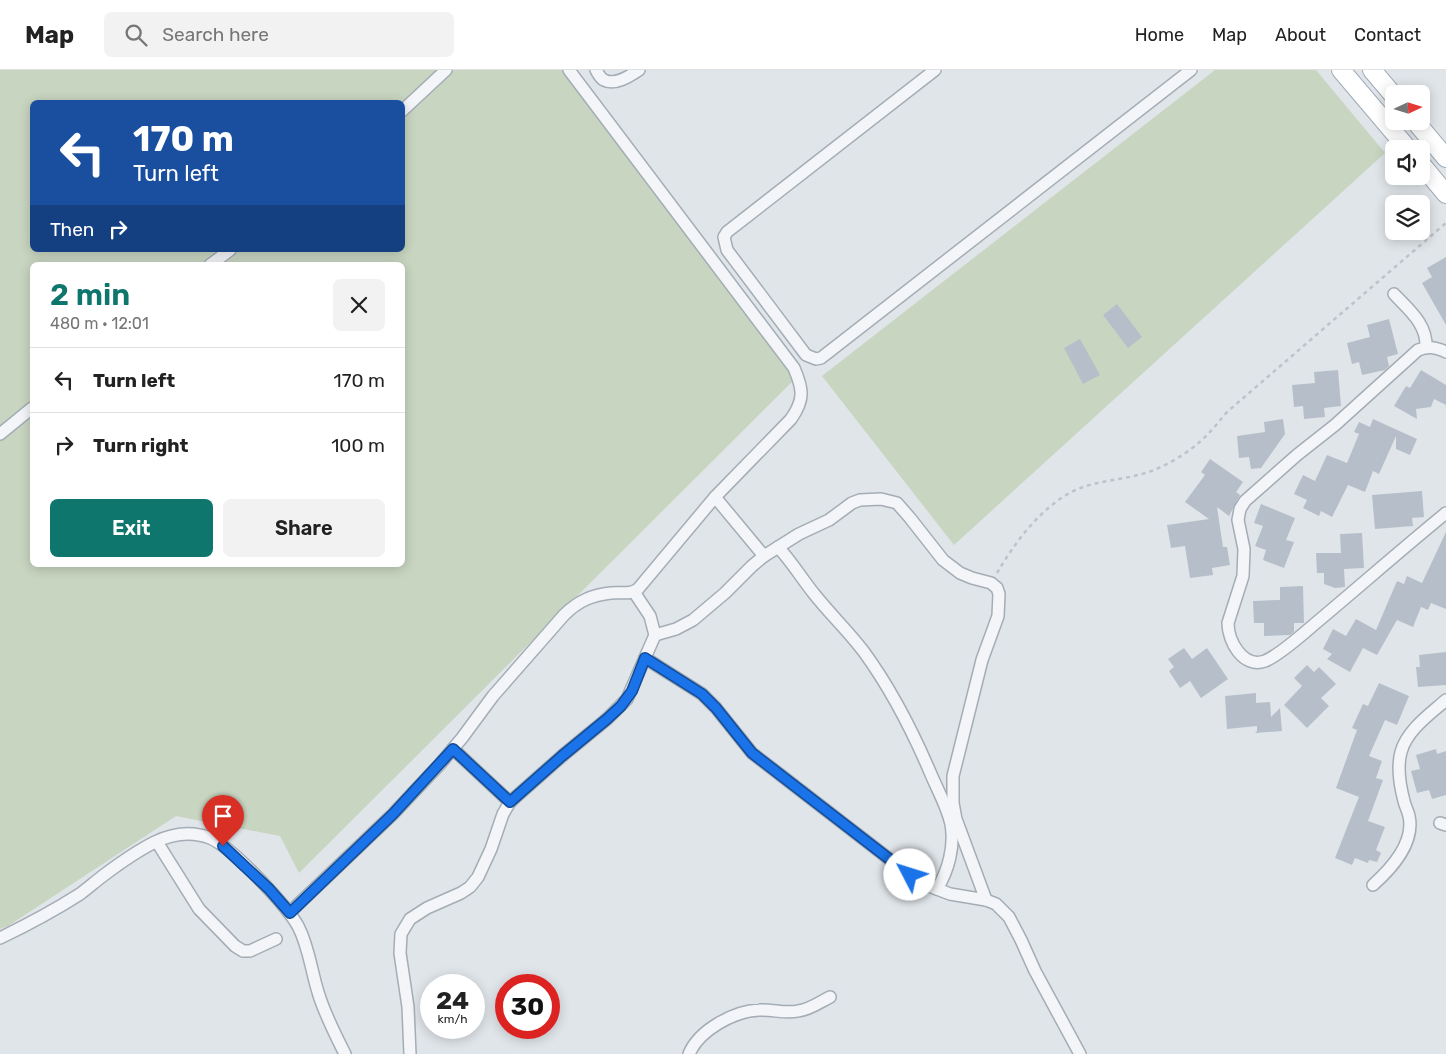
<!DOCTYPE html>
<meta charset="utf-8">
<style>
:root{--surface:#fff;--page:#f2f2f2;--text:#222;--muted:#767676;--line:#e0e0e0;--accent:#0f766e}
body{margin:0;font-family:Rubik,sans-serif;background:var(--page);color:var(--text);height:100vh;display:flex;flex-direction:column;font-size:19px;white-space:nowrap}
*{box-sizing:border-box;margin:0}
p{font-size:16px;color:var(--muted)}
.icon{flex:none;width:28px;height:28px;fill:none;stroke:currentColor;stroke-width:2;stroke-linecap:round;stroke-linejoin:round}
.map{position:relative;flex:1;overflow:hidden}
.drawer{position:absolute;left:30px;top:192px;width:375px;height:305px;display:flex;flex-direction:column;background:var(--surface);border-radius:8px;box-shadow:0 2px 12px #0003}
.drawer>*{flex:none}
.guide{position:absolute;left:30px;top:30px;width:375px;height:152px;border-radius:8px;box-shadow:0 2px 12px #0003;background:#1a4fa0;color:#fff;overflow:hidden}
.needle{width:32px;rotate:86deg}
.tools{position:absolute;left:1385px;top:15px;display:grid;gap:10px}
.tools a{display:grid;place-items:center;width:45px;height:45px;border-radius:8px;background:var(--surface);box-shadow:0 2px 12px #0003;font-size:25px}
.speed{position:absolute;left:420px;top:904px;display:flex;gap:10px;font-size:25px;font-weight:700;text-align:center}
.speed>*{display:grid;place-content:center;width:65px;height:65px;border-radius:50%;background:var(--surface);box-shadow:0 2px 12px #0003;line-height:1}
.speed small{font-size:12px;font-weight:400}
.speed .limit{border:8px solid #d22;background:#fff;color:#111}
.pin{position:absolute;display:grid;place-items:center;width:42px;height:42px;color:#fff;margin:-51px -21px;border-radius:50% 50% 50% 0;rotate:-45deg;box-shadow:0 0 5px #0007}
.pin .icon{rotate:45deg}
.me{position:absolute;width:55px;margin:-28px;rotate:310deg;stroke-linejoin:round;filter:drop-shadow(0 0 4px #0008)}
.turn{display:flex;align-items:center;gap:18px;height:105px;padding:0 20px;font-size:22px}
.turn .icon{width:65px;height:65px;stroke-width:2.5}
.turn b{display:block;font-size:35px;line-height:42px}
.then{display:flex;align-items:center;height:48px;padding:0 20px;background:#0003;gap:10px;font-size:19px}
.round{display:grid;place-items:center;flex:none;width:52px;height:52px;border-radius:8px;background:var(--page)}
.summary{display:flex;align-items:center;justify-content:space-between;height:85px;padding:0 20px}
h1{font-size:30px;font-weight:600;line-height:38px;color:var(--accent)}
.cta{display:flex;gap:10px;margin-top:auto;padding:10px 20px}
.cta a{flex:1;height:58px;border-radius:8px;background:var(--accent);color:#fff;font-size:20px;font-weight:600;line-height:58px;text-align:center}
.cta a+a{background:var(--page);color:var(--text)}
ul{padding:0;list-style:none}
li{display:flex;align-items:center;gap:15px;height:65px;padding:0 20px;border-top:1px solid var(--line)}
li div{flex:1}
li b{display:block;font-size:19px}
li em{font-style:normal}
header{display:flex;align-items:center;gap:30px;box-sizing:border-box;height:70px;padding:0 25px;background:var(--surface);border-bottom:1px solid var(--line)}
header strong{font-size:24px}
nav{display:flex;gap:28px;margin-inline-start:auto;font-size:18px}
.search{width:350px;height:45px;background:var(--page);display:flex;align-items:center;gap:12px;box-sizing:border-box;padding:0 18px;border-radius:8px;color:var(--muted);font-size:19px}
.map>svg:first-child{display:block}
.green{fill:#c8d5c0;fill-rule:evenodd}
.building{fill:#b6bfc9}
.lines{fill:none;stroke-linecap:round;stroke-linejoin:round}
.minor-casing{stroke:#a4adb5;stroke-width:14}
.primary-casing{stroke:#9eabb8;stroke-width:20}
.path{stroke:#bec3c9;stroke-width:2.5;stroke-dasharray:4 4;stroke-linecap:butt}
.minor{stroke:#f3f5f8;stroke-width:11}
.primary{stroke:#fff;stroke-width:18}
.route-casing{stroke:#114b97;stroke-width:12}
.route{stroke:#1a73e8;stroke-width:9}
</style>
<header>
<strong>Map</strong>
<div class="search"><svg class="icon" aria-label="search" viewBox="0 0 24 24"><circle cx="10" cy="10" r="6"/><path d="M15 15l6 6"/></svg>Search here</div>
<nav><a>Home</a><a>Map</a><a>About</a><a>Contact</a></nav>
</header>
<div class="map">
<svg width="1446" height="984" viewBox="0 0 1446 984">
<rect width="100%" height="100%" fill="#e0e5ea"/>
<!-- green -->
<g class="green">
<path d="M0,0h566l231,307 -498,496 -19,-37 -104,-20 -168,110 -8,3zM32,32h370v148h-370zM32,195h370v300h-370z"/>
<polygon points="1215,0 1316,0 1385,83 954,475 822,306"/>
</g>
<!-- building -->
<g class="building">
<polygon points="1446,187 1446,255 1422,213 1432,207 1427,198"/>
<polygon points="1117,234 1142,267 1128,278 1103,245"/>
<polygon points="1389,249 1398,284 1387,287 1389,296 1385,300 1362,305 1359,292 1352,294 1347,273 1370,267 1367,255"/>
<polygon points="1080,269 1100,305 1083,314 1064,278"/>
<polygon points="1338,300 1341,336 1324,338 1325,347 1304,349 1303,336 1294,337 1292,315 1315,313 1314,302"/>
<polygon points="1421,300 1446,315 1446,335 1434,329 1431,337 1416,339 1417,349 1394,336 1406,316 1410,318"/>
<polygon points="1283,349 1285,364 1261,398 1251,399 1249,387 1239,388 1237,366 1265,362 1264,352"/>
<polygon points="1373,349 1417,369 1410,385 1396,379 1396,366 1379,404 1373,401 1365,422 1348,415 1332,447 1321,441 1319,446 1303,438 1307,430 1294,424 1303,405 1315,411 1327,385 1347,393 1359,364 1354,362 1359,352 1370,357"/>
<polygon points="1210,389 1243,412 1236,422 1240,425 1229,446 1217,437 1223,477 1227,477 1230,495 1212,498 1213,505 1190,508 1185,476 1171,478 1167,455 1209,449 1185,432 1205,405 1201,402"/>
<polygon points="1422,421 1424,447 1412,448 1413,456 1375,459 1372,425"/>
<polygon points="1261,434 1295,448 1286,470 1294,472 1284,498 1263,490 1266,480 1255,476 1263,456 1254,453"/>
<polygon points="1446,462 1446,539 1431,533 1428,540 1421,537 1413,557 1397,550 1377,585 1363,578 1350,602 1327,589 1332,584 1323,579 1333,559 1346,566 1356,549 1376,560 1397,511 1404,514 1407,506 1422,513"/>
<polygon points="1362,463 1364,498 1344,499 1345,517 1335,518 1324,514 1324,503 1317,503 1316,483 1341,483 1340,464"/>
<polygon points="1303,516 1304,553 1294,553 1294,562 1290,565 1264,566 1264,553 1254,553 1253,531 1280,530 1280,517"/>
<polygon points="1184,578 1192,589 1207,578 1228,609 1201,628 1190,611 1180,618 1169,601 1174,597 1168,589"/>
<polygon points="1446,582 1446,615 1418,617 1416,597 1420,597 1419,585"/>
<polygon points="1307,595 1314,602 1319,597 1336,614 1321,628 1329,636 1307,658 1284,635 1302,616 1294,608"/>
<polygon points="1379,613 1409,626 1397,655 1385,650 1369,686 1382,691 1376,708 1383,710 1368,751 1385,757 1376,780 1381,783 1377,792 1369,790 1368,793 1355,788 1352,795 1335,788 1359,727 1336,718 1357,660 1352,658 1363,634 1368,636"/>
<polygon points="1256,623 1256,633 1270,632 1271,647 1280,638 1282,661 1255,663 1257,661 1257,656 1227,659 1225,626"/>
<polygon points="1436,679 1437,684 1446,681 1446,725 1432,729 1429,720 1417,723 1411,701 1420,699 1416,685"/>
</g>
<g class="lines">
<!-- minor casing -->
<g class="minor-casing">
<g id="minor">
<path d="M596,0c2,3 4,8 8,10 11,6 26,-4 35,-10"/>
<polyline points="935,0 727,162 724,167 727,180 806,285 816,289 821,288 1191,0"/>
<polyline points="402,41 446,0"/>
<polyline points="210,195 230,180"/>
<path d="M1394,224c15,16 33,30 32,53"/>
<path d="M1446,282c-11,-5 -17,-6 -28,-2l-83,75 -38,30 -52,46 -5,8 -2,11 6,29 -1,27 -15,47c0,18 15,46 37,38 15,-6 39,-28 52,-39 43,-36 85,-73 129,-109"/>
<polyline points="0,364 32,338"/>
<polyline points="715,427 764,486"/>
<path d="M778,477c14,15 24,32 37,48 16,20 34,37 49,57 27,37 48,78 66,120 7,17 17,34 21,52 4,23 -3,47 -14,65"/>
<polyline points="655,565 676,559 693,550 725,523 752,496 764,486 799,464 829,450 852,433 860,430 881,429 897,433 910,448 943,490 960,503 972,508 991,513 997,518 999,524 998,546 982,590 953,706 953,733 956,749 986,830"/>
<polyline points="645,588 702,624 716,638 752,683 910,805 924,814 950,824 986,830 996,834 1009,847 1021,870 1035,901 1080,984"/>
<polyline points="453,679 510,732"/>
<polyline points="1440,753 1446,755"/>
<polyline points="157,772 199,839 235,876 243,881 250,881 276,869"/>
<path d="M1373,815c19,-17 42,-42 36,-69 -1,-5 -4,-10 -5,-15 -4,-15 -7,-34 -3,-49 6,-22 29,-38 45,-52"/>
<path d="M289,843l104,-99 47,-50 22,-26 31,-42 71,-81c14,-14 28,-20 47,-22 10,-1 20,2 27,-4l77,-92 76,-78c14,-20 12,-30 3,-51l-225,-298"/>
<path d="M0,868c27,-13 55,-28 80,-44 8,-6 16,-13 24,-19 16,-12 33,-24 51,-33 17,-8 37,-11 55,-4 22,9 76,67 88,88 11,21 13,44 20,66 6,21 17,42 27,62"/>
<polyline points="410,984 408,937 400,883 401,864 410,849 427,838 461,823 470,817 478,807 491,779 503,744 510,732 562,686 607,649 627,629 655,565 650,546 634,522"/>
<path d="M689,984c10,-24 45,-43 70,-44 13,-1 26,4 39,1 11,-1 22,-9 32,-14"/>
</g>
</g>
<!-- primary casing -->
<g class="primary-casing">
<g id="primary">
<polyline points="1341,0 1408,79"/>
<polyline points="1372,0 1394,26"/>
<polyline points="1415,51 1446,88"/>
<polyline points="1421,94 1446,124"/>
</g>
</g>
<!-- path -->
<path class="path" d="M997,503c17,-29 41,-62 71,-79 22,-13 47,-13 70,-19 23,-5 53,-23 69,-40 7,-7 13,-15 20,-23l219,-189"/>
<!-- minor -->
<use href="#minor" class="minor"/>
<!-- primary -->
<use href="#primary" class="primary"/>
</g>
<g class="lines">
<!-- route casing -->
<g class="route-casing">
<polyline id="route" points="223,776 269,819 290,843 393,744 453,679 510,732 562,686 607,649 621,636 632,621 645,588 702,624 716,638 752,683 910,805"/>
</g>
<!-- route -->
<use href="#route" class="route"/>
</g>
</svg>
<div class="tools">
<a><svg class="needle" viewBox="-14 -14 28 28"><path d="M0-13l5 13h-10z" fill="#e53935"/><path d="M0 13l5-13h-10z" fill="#767676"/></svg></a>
<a><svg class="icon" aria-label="sound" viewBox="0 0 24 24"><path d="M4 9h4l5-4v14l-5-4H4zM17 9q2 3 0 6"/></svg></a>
<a><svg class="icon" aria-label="layers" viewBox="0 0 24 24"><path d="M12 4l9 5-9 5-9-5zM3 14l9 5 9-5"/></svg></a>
</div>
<div class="speed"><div>24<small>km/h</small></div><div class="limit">30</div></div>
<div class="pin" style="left:223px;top:776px;background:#d93025"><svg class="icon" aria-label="arrive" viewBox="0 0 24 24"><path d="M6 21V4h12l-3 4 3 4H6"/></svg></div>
<svg class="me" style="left:910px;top:805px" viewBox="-20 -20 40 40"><circle r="19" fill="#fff"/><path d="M0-13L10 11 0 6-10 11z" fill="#1a73e8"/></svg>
<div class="guide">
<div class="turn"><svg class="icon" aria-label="left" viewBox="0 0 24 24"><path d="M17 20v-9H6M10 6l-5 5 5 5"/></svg><div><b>170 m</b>Turn left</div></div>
<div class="then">Then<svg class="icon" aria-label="right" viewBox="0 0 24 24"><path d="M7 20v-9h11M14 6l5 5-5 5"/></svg></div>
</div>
<section class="drawer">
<div class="summary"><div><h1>2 min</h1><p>480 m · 12:01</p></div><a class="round"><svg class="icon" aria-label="close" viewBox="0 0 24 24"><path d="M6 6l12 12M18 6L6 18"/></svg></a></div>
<ul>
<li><svg class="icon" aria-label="left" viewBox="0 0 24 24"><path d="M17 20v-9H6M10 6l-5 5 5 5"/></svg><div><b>Turn left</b></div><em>170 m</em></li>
<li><svg class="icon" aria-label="right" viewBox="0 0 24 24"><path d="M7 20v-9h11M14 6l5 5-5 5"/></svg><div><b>Turn right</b></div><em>100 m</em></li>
</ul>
<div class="cta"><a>Exit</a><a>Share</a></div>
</section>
</div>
